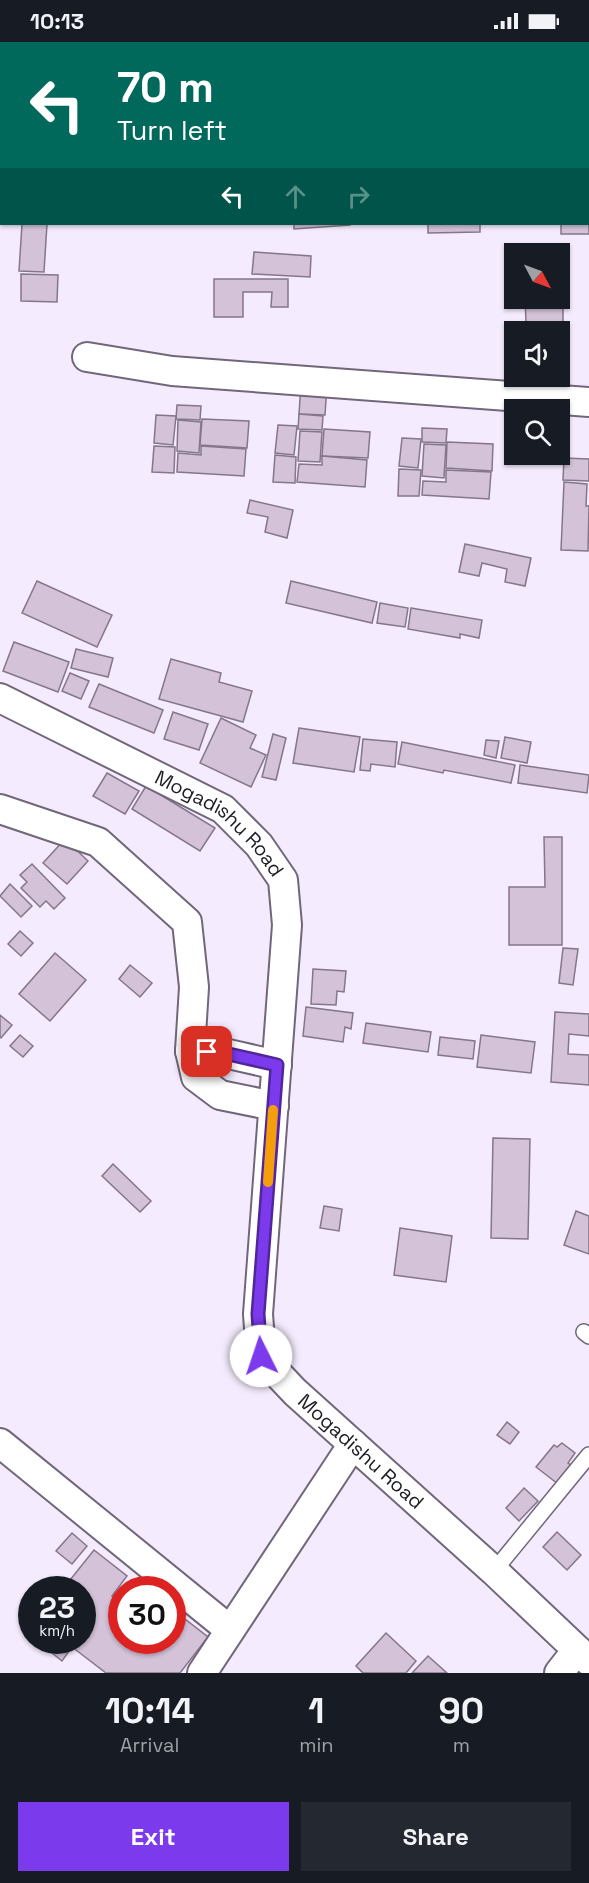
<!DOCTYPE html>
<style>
:root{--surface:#171b24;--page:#242831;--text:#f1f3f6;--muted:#9ea1a6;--accent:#7c3aed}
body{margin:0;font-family:"Space Grotesk",sans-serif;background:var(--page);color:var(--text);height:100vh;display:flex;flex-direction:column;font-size:22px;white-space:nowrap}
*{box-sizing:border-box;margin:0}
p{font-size:20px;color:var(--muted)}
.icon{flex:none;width:33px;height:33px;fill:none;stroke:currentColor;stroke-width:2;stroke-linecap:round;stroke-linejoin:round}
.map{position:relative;height:1631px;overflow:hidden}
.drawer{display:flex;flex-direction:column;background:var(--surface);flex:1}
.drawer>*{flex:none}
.hud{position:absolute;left:0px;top:0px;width:590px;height:183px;box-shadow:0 2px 4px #0004;background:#00695c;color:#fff;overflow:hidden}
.needle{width:39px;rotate:131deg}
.fabs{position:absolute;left:504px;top:201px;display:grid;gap:12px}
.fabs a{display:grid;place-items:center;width:66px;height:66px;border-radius:0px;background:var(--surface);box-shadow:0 2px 4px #0004;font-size:30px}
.speed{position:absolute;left:18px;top:1534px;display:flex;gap:12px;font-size:30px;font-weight:700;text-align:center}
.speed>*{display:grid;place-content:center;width:78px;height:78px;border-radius:50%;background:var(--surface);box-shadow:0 2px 4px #0004;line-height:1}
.speed small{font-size:15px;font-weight:400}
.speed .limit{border:9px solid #d22;background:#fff;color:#111}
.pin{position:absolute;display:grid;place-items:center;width:51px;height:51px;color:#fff;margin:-26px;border-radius:12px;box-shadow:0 3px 9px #0006}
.me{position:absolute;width:66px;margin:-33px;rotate:356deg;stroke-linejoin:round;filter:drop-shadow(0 0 4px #0008)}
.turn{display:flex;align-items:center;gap:21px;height:126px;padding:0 18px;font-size:27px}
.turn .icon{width:78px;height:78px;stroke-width:2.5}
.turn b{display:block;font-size:42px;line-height:51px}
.lanes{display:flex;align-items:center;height:57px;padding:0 18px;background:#0003;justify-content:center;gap:30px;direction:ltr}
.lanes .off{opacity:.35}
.eta{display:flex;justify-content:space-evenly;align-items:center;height:102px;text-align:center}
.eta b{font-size:36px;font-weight:800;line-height:42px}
.action{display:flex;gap:12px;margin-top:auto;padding:12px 18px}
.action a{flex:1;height:69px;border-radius:0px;background:var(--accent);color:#fff;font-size:24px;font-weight:800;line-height:69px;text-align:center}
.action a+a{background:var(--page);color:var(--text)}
.status{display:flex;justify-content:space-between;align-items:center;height:42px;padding:0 30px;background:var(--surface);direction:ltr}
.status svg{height:16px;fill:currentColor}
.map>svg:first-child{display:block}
.building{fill:#d3c2d8;stroke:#85768a;stroke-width:1.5}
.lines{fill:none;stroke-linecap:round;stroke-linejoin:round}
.service-casing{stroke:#72667b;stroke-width:18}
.minor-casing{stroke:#72667b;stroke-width:32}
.service{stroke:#fff;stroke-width:15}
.minor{stroke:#fff;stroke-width:28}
.route-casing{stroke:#51269a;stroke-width:15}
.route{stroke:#7c3aed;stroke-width:10}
.slow{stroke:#f59e0b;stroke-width:10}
.labels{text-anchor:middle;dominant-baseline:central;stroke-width:4.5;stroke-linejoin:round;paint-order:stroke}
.street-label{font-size:20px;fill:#201c24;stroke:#f5ebfe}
</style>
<div class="status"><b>10:13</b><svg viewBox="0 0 49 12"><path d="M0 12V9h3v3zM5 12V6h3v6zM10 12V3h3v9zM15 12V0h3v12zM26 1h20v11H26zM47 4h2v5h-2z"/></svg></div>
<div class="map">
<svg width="589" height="1631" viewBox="0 0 589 1631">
<rect width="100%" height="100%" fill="#f5ebfe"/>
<!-- building -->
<g class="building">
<polygon points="588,140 589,192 561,192 561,182 542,182 588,182"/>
<polygon points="22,182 47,182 44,230 19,229"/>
<polygon points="294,182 350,182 350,183 294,187"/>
<polygon points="428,182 480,182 480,190 428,191"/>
<polygon points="254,210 311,214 310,235 252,232"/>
<polygon points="21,232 58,233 57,260 21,259"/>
<polygon points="214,237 288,237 288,265 271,265 272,250 243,250 243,275 214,275"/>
<polygon points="560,249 563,249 563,281 526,281 525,256 560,256"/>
<polygon points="301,342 327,343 325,373 299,372"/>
<polygon points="177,363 201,364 200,378 176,377"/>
<polygon points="299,372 323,374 322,388 298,387"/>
<polygon points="156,373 176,374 173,403 154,401"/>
<polygon points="202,377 249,379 247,406 200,403"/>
<polygon points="178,378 201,380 199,411 177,409"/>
<polygon points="278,383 297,384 294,413 275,411"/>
<polygon points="422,386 447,387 446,401 422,400"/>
<polygon points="324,387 370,390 368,416 322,414"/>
<polygon points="300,389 322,390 320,420 298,419"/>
<polygon points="402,396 421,397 418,426 399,424"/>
<polygon points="447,400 493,402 492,429 446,426"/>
<polygon points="424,402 446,403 444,436 422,434"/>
<polygon points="154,404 175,405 174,431 152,430"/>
<polygon points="201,404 246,407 244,434 177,430 178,411 201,413"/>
<polygon points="275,413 296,415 295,441 273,440"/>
<polygon points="322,414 367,418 365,445 297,440 299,422 322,423"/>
<polygon points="564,416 589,417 589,439 563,438"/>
<polygon points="399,427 421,428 419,454 398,454"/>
<polygon points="446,428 491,430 489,457 422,453 423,439 446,440"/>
<polygon points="564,440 587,442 586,464 589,464 588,509 561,508"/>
<polygon points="250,458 293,468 287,496 265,490 268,475 247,471"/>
<polygon points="465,502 531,516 525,544 505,540 507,527 482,521 479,534 459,530"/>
<polygon points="37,539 112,573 97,605 22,571"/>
<polygon points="291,539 377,560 372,581 286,561"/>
<polygon points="380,561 408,566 405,585 377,581"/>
<polygon points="411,566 482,578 479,596 460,592 460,596 408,587"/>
<polygon points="14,600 69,620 58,650 3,629"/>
<polygon points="76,607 113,616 108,635 71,626"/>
<polygon points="171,617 221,631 219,640 252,649 243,680 159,657"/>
<polygon points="70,631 89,639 81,657 62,649"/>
<polygon points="99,642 163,668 154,691 89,665"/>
<polygon points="173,670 208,682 199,708 164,697"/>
<polygon points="221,676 256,693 250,706 266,713 251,745 200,721"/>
<polygon points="299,686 360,695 354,730 293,721"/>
<polygon points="273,692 286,696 276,738 262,735"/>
<polygon points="505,695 531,700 527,721 501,716"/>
<polygon points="363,697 397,700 395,725 371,722 370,729 360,728"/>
<polygon points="486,698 499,699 496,716 484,713"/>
<polygon points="402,700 515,723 511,741 444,728 443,731 398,722"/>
<polygon points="520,723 589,733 587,751 518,741"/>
<polygon points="107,731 139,749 125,772 93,754"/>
<polygon points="146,744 215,786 200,809 132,767"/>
<polygon points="544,795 562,795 562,903 509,903 509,845 545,845"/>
<polygon points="65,797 88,819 67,842 43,821"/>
<polygon points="32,822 65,856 54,867 46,859 40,865 21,846 27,840 20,833"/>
<polygon points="10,842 32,864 21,875 0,854"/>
<polygon points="20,889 33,901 21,914 8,902"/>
<polygon points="563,906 578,907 573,943 559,941"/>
<polygon points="55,911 86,938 50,979 19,952"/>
<polygon points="130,923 152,941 140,955 119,937"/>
<polygon points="313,927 346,929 344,950 337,949 336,963 311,962"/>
<polygon points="306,965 353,971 351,987 345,985 343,1000 303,994"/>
<polygon points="555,970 589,972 589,994 569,992 568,1012 589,1013 589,1043 551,1040"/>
<polygon points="0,973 12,983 1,996 0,995"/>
<polygon points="366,981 431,990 428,1010 363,1001"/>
<polygon points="20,993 33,1004 23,1015 10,1004"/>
<polygon points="481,993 535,1000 531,1031 477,1025"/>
<polygon points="440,995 475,999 473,1017 438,1013"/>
<polygon points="493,1096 530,1097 528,1197 491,1196"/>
<polygon points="113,1122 151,1159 140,1170 102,1134"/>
<polygon points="324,1164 342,1167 339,1189 320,1186"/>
<polygon points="576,1169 589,1174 589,1212 564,1203"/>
<polygon points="400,1186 452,1194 446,1240 394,1233"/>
<polygon points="507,1380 519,1390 510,1402 497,1393"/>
<polygon points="562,1401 575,1411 568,1421 572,1424 558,1442 536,1425 554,1403 557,1405"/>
<polygon points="524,1446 538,1459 519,1479 506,1466"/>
<polygon points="557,1490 581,1513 567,1528 543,1505"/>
<polygon points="72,1491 87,1504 72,1522 56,1509"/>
<polygon points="94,1508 127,1534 112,1554 122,1562 122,1599 172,1599 172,1567 208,1595 180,1631 106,1631 72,1605 62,1619 37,1599 82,1599 82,1548 62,1548"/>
<polygon points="386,1591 416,1619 406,1631 363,1631 356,1624"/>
<polygon points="428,1614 447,1631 412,1631"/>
</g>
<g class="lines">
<!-- service casing -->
<g class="service-casing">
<g id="service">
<polyline points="584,1290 589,1294"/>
<polyline points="494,1529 589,1413"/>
</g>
</g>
<!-- minor casing -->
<g class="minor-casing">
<g id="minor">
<polyline points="588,54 589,54"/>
<polyline points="87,315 172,329 589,360"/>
<path id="s1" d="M0,656l223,111 36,36 24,35 4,45 -29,389 3,42 34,36 199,179 95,90"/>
<polyline points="0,767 98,800 187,880 194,945 190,1009 224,1011 277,1023"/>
<polyline points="190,1009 196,1035 220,1053 274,1064"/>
<polyline points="0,1401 230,1588"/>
<polyline points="202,1631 353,1402"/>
<polyline points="559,1631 577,1608"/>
</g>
</g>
<!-- service -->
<use href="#service" class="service"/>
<!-- minor -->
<use href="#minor" class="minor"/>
</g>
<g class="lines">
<!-- route casing -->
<g class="route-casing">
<polyline id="route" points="207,1010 224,1011 277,1023 258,1272 261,1314"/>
</g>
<!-- route -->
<use href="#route" class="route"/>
<!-- slow -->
<polyline class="slow" points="268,1140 273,1068"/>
</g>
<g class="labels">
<!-- street labels -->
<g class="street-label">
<text stroke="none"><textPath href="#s1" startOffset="255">Mogadishu Road</textPath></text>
<text stroke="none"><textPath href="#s1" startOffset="958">Mogadishu Road</textPath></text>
</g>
</g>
</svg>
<div class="fabs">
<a><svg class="needle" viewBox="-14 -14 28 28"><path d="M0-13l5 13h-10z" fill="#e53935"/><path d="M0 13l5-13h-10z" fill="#9ea1a6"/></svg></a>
<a><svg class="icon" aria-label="sound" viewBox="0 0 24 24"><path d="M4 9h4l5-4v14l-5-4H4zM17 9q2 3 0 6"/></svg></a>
<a><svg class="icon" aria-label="search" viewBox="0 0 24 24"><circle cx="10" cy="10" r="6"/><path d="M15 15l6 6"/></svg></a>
</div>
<div class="speed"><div>23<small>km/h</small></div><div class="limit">30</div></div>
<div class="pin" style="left:207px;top:1010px;background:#d93025"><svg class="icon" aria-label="arrive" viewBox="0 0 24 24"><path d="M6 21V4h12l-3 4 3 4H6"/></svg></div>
<svg class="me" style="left:261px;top:1314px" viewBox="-20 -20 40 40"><circle r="19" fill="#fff"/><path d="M0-13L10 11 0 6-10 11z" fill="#7c3aed"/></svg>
<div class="hud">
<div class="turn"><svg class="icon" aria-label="left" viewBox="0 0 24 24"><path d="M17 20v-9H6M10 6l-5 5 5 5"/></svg><div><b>70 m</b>Turn left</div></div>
<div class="lanes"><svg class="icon" aria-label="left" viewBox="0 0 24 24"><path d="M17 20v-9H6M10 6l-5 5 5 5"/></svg><svg class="icon off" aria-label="ahead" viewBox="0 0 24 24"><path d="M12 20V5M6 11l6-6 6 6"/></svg><svg class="icon off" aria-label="right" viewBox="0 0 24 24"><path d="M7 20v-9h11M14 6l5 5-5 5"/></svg></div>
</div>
</div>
<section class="drawer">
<div class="eta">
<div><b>10:14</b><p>Arrival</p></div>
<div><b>1</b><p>min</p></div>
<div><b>90</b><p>m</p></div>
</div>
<div class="action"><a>Exit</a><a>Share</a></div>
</section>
